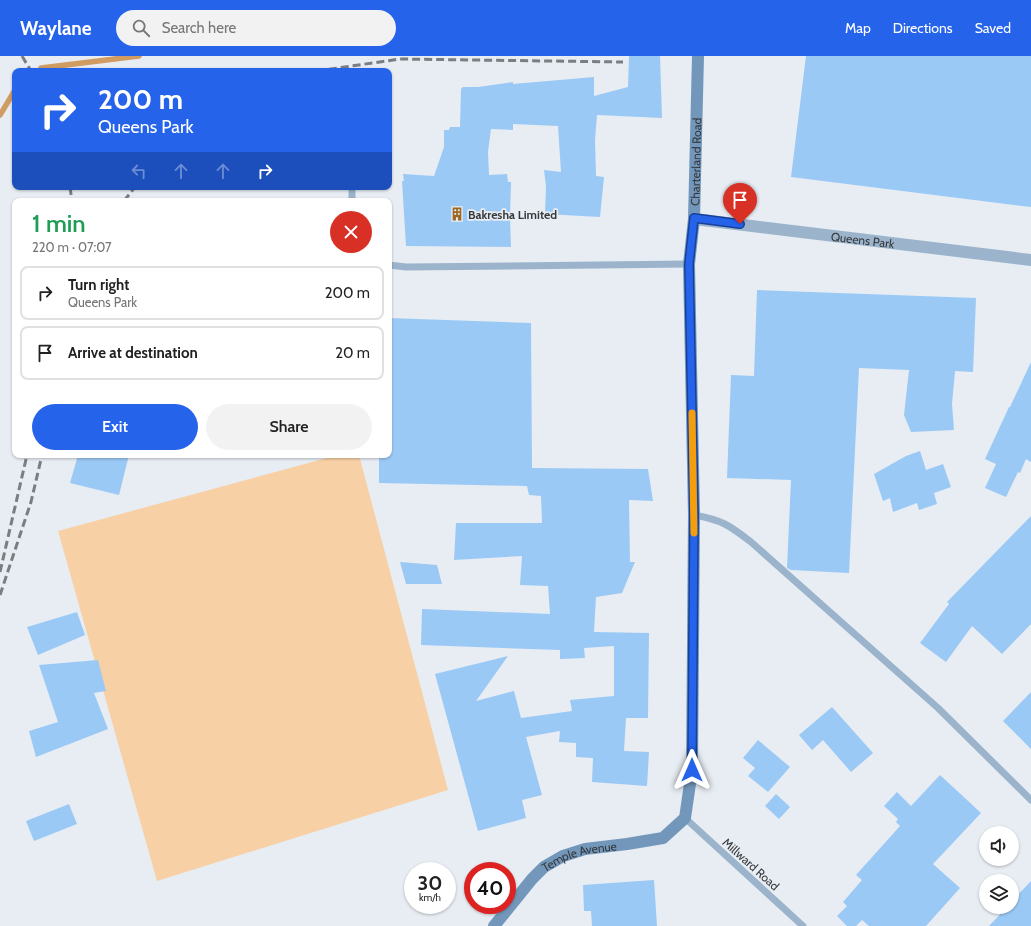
<!DOCTYPE html>
<meta charset="utf-8">
<style>
:root{--surface:#fff;--page:#f2f2f2;--text:#222;--muted:#767676;--line:#e0e0e0;--accent:#2563eb}
body{margin:0;font-family:Cabin,sans-serif;background:var(--page);color:var(--text);height:100vh;display:flex;flex-direction:column;font-size:15px;white-space:nowrap}
*{box-sizing:border-box;margin:0}
p{font-size:13px;color:var(--muted)}
.icon{flex:none;width:22px;height:22px;fill:none;stroke:currentColor;stroke-width:2;stroke-linecap:round;stroke-linejoin:round}
.map{position:relative;flex:1;overflow:hidden}
.details{position:absolute;left:12px;top:142px;width:380px;height:260px;display:flex;flex-direction:column;background:var(--surface);border-radius:8px;box-shadow:0 1px 3px #0004}
.details>*{flex:none}
.banner{position:absolute;left:12px;top:12px;width:380px;height:122px;border-radius:8px;box-shadow:0 1px 3px #0004;background:#2563eb;color:#fff;overflow:hidden}
.tools{position:absolute;left:979px;top:770px;display:grid;gap:8px}
.tools a{display:grid;place-items:center;width:40px;height:40px;border-radius:50%;background:var(--surface);box-shadow:0 1px 3px #0004;font-size:20px}
.speed{position:absolute;left:404px;top:806px;display:flex;gap:8px;font-size:20px;font-weight:700;text-align:center}
.speed>*{display:grid;place-content:center;width:52px;height:52px;border-radius:50%;background:var(--surface);box-shadow:0 1px 3px #0004;line-height:1}
.speed small{font-size:10px;font-weight:400}
.speed .limit{border:6px solid #d22;background:#fff;color:#111}
.pin{position:absolute;display:grid;place-items:center;width:34px;height:34px;color:#fff;margin:-41px -17px;border-radius:50% 50% 50% 0;rotate:-45deg;box-shadow:0 0 4px #0007}
.pin .icon{rotate:45deg}
.me{position:absolute;width:44px;margin:-22px;rotate:0deg;stroke-linejoin:round;filter:drop-shadow(0 0 3px #0008)}
.turn{display:flex;align-items:center;gap:14px;height:84px;padding:0 20px;font-size:18px}
.turn .icon{width:52px;height:52px;stroke-width:2.5}
.turn b{display:block;font-size:28px;line-height:34px}
.lanes{display:flex;align-items:center;height:38px;padding:0 20px;background:#0003;justify-content:center;gap:20px;direction:ltr}
.lanes .off{opacity:.35}
.round{display:grid;place-items:center;flex:none;width:42px;height:42px;border-radius:21px;background:var(--page)}
.headline{display:flex;align-items:center;justify-content:space-between;height:68px;padding:0 20px}
h1{font-size:24px;font-weight:600;line-height:30px;color:#1e9e55}
.cta{display:flex;gap:8px;margin-top:auto;padding:8px 20px}
.cta a{flex:1;height:46px;border-radius:24px;background:var(--accent);color:#fff;font-size:16px;font-weight:600;line-height:46px;text-align:center}
.cta a+a{background:var(--page);color:var(--text)}
ul{padding:0;list-style:none}
li{display:flex;align-items:center;gap:12px;height:54px;margin:0 8px 6px;padding:0 12px;border:2px solid var(--line);border-radius:8px}
li div{flex:1}
li b{display:block;font-size:15px}
li em{font-style:normal}
header{display:flex;align-items:center;gap:24px;box-sizing:border-box;height:56px;padding:0 20px;background:var(--accent);color:#fff}
header strong{font-size:19px}
nav{display:flex;gap:22px;margin-inline-start:auto;font-size:14px}
.search{width:280px;height:36px;background:var(--page);display:flex;align-items:center;gap:10px;box-sizing:border-box;padding:0 14px;border-radius:22px;color:var(--muted);font-size:15px}
.map>svg:first-child{display:block}
.green{fill:#f8d0a6}
.lines{fill:none;stroke-linecap:round;stroke-linejoin:round}
.stream{stroke:#d19c61;stroke-width:5.5}
.building{fill:#9bc9f5}
.lane{stroke:#9bb4cc;stroke-width:7}
.street{stroke:#9bb4cc;stroke-width:12}
.secondary{stroke:#7297bb;stroke-width:12}
.rail{stroke:#7a7e81;stroke-width:3;stroke-dasharray:8 4;stroke-linecap:butt}
.route-casing{stroke:#184099;stroke-width:10}
.route{stroke:#2563eb;stroke-width:7}
.slow{stroke:#f59e0b;stroke-width:7}
.labels{text-anchor:middle;dominant-baseline:central;stroke-width:3.5;stroke-linejoin:round;paint-order:stroke}
.street-label{font-size:12px;fill:#36393b;stroke:#e7edf3}
.poi-label{font-size:12px;font-weight:bold;fill:#36393b;stroke:#e7edf3;text-anchor:start}
</style>
<header>
<strong>Waylane</strong>
<div class="search"><svg class="icon" aria-label="search" viewBox="0 0 24 24"><circle cx="10" cy="10" r="6"/><path d="M15 15l6 6"/></svg>Search here</div>
<nav><a>Map</a><a>Directions</a><a>Saved</a></nav>
</header>
<div class="map">
<svg width="1031" height="870" viewBox="0 0 1031 870">
<rect width="100%" height="100%" fill="#e7edf3"/>
<!-- green -->
<polygon class="green" points="338,399 359,399 448,734 157,825 58,475"/>
<g class="lines">
<!-- stream -->
<g class="stream">
<polyline points="41,12 139,0"/>
<polyline points="0,59 15,34"/>
</g>
</g>
<!-- building -->
<g class="building">
<polygon points="629,0 660,0 662,62 597,59 595,84 596,120 604,121 600,161 545,158 546,130 544,114 561,116 558,70 513,68 513,74 491,73 488,96 489,119 507,118 508,126 511,126 510,161 511,191 406,190 402,125 404,125 403,118 434,120 444,91 444,74 449,74 450,71 460,71 461,33 463,31 478,31 513,26 513,28 594,21 594,40 628,31"/>
<polygon points="806,0 1031,0 1031,151 791,121"/>
<polygon points="757,234 976,242 973,316 955,315 952,348 954,374 911,376 904,359 909,314 859,312 849,517 791,514 787,512 791,424 727,422 731,319 754,320"/>
<polygon points="389,262 531,267 532,412 648,413 653,445 629,444 630,506 635,506 622,537 596,541 594,576 649,577 648,662 626,662 624,695 649,696 647,730 592,726 593,702 576,701 576,687 559,686 560,675 526,681 542,739 522,744 526,762 478,775 435,618 508,600 476,645 514,635 521,662 572,655 570,644 614,640 614,590 584,592 585,602 560,603 560,594 421,589 422,553 550,558 548,530 520,529 522,500 454,504 456,467 542,467 541,440 529,439 527,430 379,427 379,399 389,399"/>
<polygon points="1031,306 1031,406 1026,403 1020,417 1018,416 1006,441 985,432 996,408 985,403 1009,351 1010,351"/>
<polygon points="920,395 926,414 943,408 951,431 934,437 937,448 919,454 917,447 893,456 890,442 883,445 874,418 906,400"/>
<polygon points="78,399 129,399 119,439 70,427"/>
<polygon points="1031,460 1031,568 1002,598 972,570 946,606 920,587 949,548 947,546"/>
<polygon points="400,506 437,509 442,528 406,528"/>
<polygon points="77,556 85,579 38,599 27,571"/>
<polygon points="98,604 106,635 94,637 108,673 36,701 29,675 58,666 39,609"/>
<polygon points="1031,636 1031,693 1003,665"/>
<polygon points="832,651 873,697 851,716 823,684 812,694 799,679"/>
<polygon points="758,684 790,711 768,736 748,720 755,712 743,702"/>
<polygon points="940,719 981,757 933,808 960,832 926,870 869,870 862,864 856,870 847,870 837,860 847,850 843,846 862,824 856,819 900,770 896,766 898,763 884,750 897,736 911,750"/>
<polygon points="776,738 790,751 779,763 765,750"/>
<polygon points="69,748 77,768 34,785 26,765"/>
<polygon points="654,824 657,870 592,870 591,855 584,855 583,829"/>
<polygon points="1031,825 1031,870 989,870 1007,851 1012,851 1012,845"/>
</g>
<g class="lines">
<!-- lane -->
<g class="lane">
<polyline points="352,131 352,145"/>
<polyline points="389,209 406,211 689,208"/>
<path d="M694,459c28,5 35,10 57,27l187,166 93,92"/>
<polyline points="685,762 803,870"/>
</g>
<!-- street -->
<path class="street" id="s1" d="M694,163l337,41"/>
<!-- secondary -->
<path class="secondary" id="s2" d="M494,870l38,-47 12,-12 19,-11 22,-7 42,-5 36,-6 22,-20 7,-48 2,-255 -5,-251 5,-45 4,-163"/>
<!-- rail -->
<g class="rail">
<polyline points="22,0 31,15"/>
<polyline points="317,15 400,3 623,6"/>
<polyline points="70,131 72,145"/>
<polyline points="124,145 135,131"/>
<polyline points="0,516 27,399"/>
<polyline points="0,539 31,446 42,399"/>
</g>
</g>
<g class="lines">
<!-- route casing -->
<g class="route-casing">
<polyline id="route" points="692,714 694,459 689,208 694,162 740,168"/>
</g>
<!-- route -->
<use href="#route" class="route"/>
<!-- slow -->
<polyline class="slow" points="692,357 694,477"/>
</g>
<!-- icons -->
<defs>
<g id="building-bare" transform="scale(1.08)"><path d="M-4-6H4V6H1V3H-1V6H-4ZM-2.5-4.3h1.7v1.8h-1.7ZM.8-4.3h1.7v1.8H.8ZM-2.5-1h1.7V.8h-1.7ZM.8-1h1.7V.8H.8Z" fill="#9d6721" stroke="#e7edf3" stroke-width="2.5" paint-order="stroke"/></g>
</defs>
<g fill-rule="evenodd">
<use href="#building-bare" x="457" y="158"/>
</g>
<g class="labels">
<!-- street labels -->
<g class="street-label">
<text stroke="none"><textPath href="#s2" startOffset="888">Charterland Road</textPath></text>
<text stroke="none"><textPath href="#s1" startOffset="170">Queens Park</textPath></text>
<text stroke="none"><textPath href="#s2" startOffset="115">Temple Avenue</textPath></text>
<text transform="translate(751 808) rotate(42)">Millward Road</text>
</g>
<!-- poi labels -->
<g class="poi-label">
<text x="468" y="158">Bakresha Limited</text>
</g>
</g>
</svg>
<div class="tools">
<a><svg class="icon" aria-label="sound" viewBox="0 0 24 24"><path d="M4 9h4l5-4v14l-5-4H4zM17 9q2 3 0 6"/></svg></a>
<a><svg class="icon" aria-label="layers" viewBox="0 0 24 24"><path d="M12 4l9 5-9 5-9-5zM3 14l9 5 9-5"/></svg></a>
</div>
<div class="speed"><div>30<small>km/h</small></div><div class="limit">40</div></div>
<div class="pin" style="left:740px;top:168px;background:#d93025"><svg class="icon" aria-label="arrive" viewBox="0 0 24 24"><path d="M6 21V4h12l-3 4 3 4H6"/></svg></div>
<svg class="me" style="left:692px;top:714px" viewBox="-20 -20 40 40"><path d="M0-17L14 15 0 8-14 15z" fill="#2563eb" stroke="#fff" stroke-width="4"/></svg>
<div class="banner">
<div class="turn"><svg class="icon" aria-label="right" viewBox="0 0 24 24"><path d="M7 20v-9h11M14 6l5 5-5 5"/></svg><div><b>200 m</b>Queens Park</div></div>
<div class="lanes"><svg class="icon off" aria-label="left" viewBox="0 0 24 24"><path d="M17 20v-9H6M10 6l-5 5 5 5"/></svg><svg class="icon off" aria-label="ahead" viewBox="0 0 24 24"><path d="M12 20V5M6 11l6-6 6 6"/></svg><svg class="icon off" aria-label="ahead" viewBox="0 0 24 24"><path d="M12 20V5M6 11l6-6 6 6"/></svg><svg class="icon" aria-label="right" viewBox="0 0 24 24"><path d="M7 20v-9h11M14 6l5 5-5 5"/></svg></div>
</div>
<section class="details">
<div class="headline"><div><h1>1 min</h1><p>220 m · 07:07</p></div><a class="round" style="background:#d93025;color:#fff"><svg class="icon" aria-label="close" viewBox="0 0 24 24"><path d="M6 6l12 12M18 6L6 18"/></svg></a></div>
<ul>
<li><svg class="icon" aria-label="right" viewBox="0 0 24 24"><path d="M7 20v-9h11M14 6l5 5-5 5"/></svg><div><b>Turn right</b><p>Queens Park</p></div><em>200 m</em></li>
<li><svg class="icon" aria-label="arrive" viewBox="0 0 24 24"><path d="M6 21V4h12l-3 4 3 4H6"/></svg><div><b>Arrive at destination</b></div><em>20 m</em></li>
</ul>
<div class="cta"><a>Exit</a><a>Share</a></div>
</section>
</div>
